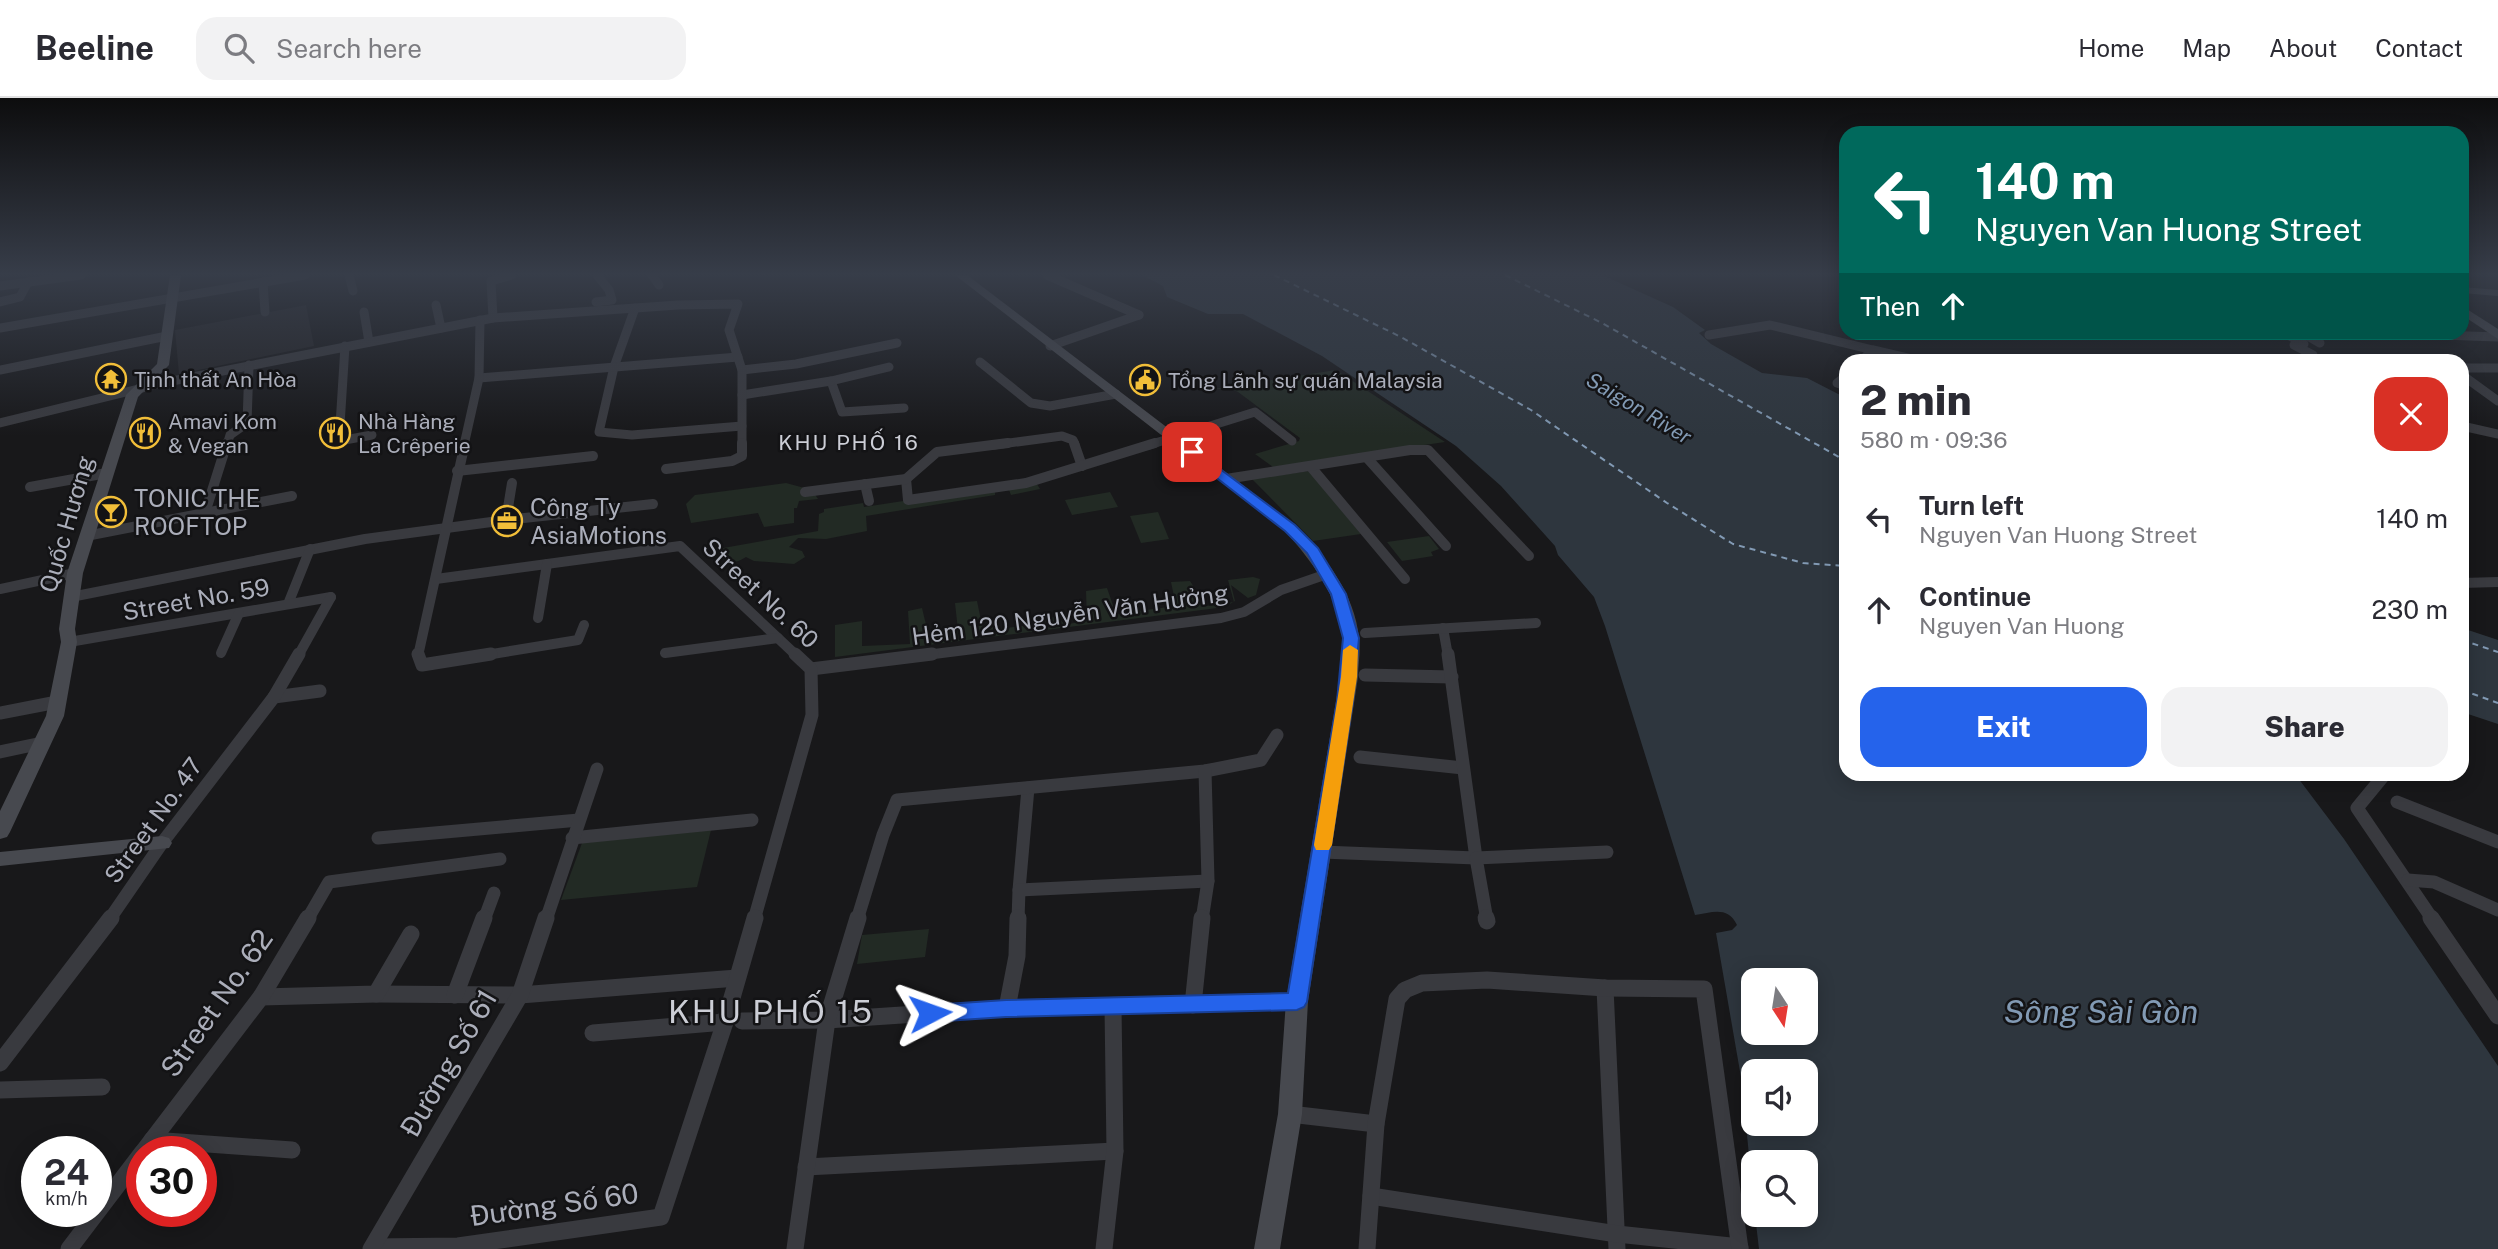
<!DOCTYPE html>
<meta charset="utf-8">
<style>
:root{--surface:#fff;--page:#f2f2f3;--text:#2b2b33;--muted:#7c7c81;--line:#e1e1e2;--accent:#2563eb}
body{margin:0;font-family:"Public Sans",sans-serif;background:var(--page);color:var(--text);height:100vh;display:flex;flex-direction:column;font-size:26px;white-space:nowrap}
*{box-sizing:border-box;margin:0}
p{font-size:23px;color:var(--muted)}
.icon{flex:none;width:38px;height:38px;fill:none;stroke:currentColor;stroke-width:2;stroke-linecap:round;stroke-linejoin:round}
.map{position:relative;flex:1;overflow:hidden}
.panel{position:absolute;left:1839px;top:256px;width:630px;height:427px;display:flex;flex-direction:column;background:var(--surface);border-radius:21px;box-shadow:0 4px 18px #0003}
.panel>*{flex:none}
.guide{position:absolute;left:1839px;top:28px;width:630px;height:214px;border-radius:21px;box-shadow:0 4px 18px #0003;background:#00695c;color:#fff;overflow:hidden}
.needle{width:46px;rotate:168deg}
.buttons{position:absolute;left:1741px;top:870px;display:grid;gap:14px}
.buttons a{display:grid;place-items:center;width:77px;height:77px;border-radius:14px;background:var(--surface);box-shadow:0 4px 18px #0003;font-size:35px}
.speed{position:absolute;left:21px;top:1038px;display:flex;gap:14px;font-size:35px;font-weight:700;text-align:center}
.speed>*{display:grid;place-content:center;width:91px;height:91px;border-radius:50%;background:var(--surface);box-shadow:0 4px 18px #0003;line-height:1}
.speed small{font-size:18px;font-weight:400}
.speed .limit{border:10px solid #d22;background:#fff;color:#111}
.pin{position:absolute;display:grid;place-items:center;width:60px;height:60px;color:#fff;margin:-30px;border-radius:14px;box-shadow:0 4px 10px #0006}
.me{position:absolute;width:77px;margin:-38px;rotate:86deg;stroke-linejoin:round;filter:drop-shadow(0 0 5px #0008)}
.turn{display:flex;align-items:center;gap:24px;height:147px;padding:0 21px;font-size:32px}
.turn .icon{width:91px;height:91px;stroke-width:2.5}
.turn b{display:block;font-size:49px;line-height:60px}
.then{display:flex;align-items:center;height:66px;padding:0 21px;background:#0003;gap:14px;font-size:26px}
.round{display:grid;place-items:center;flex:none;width:74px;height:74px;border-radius:21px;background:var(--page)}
.head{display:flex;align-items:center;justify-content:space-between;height:119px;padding:0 21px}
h1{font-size:42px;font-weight:800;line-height:52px}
.cta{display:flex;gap:14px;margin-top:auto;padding:14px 21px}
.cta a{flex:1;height:80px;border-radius:21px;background:var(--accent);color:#fff;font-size:28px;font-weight:800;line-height:80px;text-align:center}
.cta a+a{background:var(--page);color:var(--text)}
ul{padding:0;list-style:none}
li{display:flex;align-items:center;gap:21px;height:91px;padding:0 21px}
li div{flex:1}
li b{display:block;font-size:26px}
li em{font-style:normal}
header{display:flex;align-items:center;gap:42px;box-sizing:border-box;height:98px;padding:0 35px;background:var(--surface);border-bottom:2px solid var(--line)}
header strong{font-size:33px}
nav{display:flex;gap:38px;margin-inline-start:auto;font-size:24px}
.search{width:490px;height:63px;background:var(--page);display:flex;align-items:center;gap:18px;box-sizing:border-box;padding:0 24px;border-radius:21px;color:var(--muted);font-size:26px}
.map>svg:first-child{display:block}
.built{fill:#242427}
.green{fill:#222a24}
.water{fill:#2e363e;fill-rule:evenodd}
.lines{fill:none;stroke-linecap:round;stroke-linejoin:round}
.ferry{stroke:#829ab4;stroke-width:2;stroke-dasharray:6 5;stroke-linecap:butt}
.street-far3{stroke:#393a3f;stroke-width:9}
.street-far2{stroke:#393a3f;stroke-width:10}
.street-far1{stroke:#393a3f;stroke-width:13}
.street{stroke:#393a3f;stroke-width:17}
.secondary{fill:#47494f;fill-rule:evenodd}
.route{fill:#2563eb;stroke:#184099;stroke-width:2}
.slow{fill:#f59e0b}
.labels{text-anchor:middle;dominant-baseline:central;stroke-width:5;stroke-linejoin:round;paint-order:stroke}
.far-poi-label{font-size:21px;fill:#abaeba;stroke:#131315;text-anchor:start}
.far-water-label{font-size:21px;font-style:italic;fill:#829ab4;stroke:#131315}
.far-neighbourhood-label{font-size:21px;letter-spacing:2px;fill:#ccced6;stroke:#131315}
.poi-label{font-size:24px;fill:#abaeba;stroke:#131315;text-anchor:start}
.street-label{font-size:24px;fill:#abaeba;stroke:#131315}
.near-street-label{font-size:28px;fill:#abaeba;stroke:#131315}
.near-neighbourhood-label{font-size:32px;letter-spacing:2px;fill:#ccced6;stroke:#131315}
.near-water-label{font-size:32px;font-style:italic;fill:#829ab4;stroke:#131315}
</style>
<header>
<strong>Beeline</strong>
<div class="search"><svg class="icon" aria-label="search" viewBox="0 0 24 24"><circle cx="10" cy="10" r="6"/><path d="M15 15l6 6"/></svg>Search here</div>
<nav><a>Home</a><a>Map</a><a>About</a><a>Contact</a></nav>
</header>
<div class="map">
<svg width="2498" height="1151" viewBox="0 0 2498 1151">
<rect width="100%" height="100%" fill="#18181a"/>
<!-- built -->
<polygon class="built" points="306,207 314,248 179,276 175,232"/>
<!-- green -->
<g class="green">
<polygon points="1336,272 1445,344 1273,369 1255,356 1299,343 1300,340 1238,294 1232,291 1214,291"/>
<polygon points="1309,373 1361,436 1313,443 1252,381"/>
<path d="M1035,383l5,8 -29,6 -2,-5 -14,2v3l-129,21 1,15 -41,8 -28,-1 -9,9 13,4 3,6 -11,7 -40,-3 -8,-4c-15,10 -23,4 -34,-7l106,-19 1,-17 5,-2v-3l39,-6 1,4z"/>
<polygon points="786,385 812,392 818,401 799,403 797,410 794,410 794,425 764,429 758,415 691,425 686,406 695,397"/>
<polygon points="1110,394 1118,409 1072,417 1065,402"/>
<polygon points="1158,414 1169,441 1141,445 1130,418"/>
<polygon points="1429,438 1439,451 1431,454 1433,458 1402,463 1387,444"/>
<polygon points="1253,479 1260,481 1256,497 1248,500 1231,487 1235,503 1225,509 835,559 835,527 862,523 862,548 910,546 908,513 922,510 928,535 958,532 955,505 977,503 982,527 993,525 997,531 1039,526 1041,520 1058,519 1065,527 1087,522 1086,493 1107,490 1116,516 1176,508 1171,484 1190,483 1206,508 1234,504 1228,482"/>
<polygon points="711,732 697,789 561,802 582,745"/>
<polygon points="929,831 925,859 857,866 862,837"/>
</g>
<!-- water -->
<g class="water">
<path d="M1142,177h460l71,32 32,23 -6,3 12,11 51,29 45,5 39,20v376h449l49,65 154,227v183h-739l-4,-34 51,-1v-52h-52l-1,35 -11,-114 -26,-150 16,-3 5,-5c-9,-19 -24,-13 -42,-10l-90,-289 -11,-29 -36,-42 -3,-9 -54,-60 -45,-40 -134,-90 -79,-42h-35l-41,-17 -4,-11zM1754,882h52v52h-52zM1754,973h52v53h-52z"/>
<polygon points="2462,530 2498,542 2498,626 2462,614"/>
</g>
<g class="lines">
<!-- ferry -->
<g class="ferry">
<polyline points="1274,177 1401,239 1531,312 1667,405 1733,446 1803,465 1846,468"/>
<polyline points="1505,177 1602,225 1846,363"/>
<polyline points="2462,542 2498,554"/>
<polyline points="2462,592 2498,605"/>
</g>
<!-- street-far3 -->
<g class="street-far3">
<polyline points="349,177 353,193"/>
<polyline points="652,177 659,187"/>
<polyline points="1047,177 1139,217"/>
<polyline points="263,184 265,214"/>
<polyline points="0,188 81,177"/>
<polyline points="0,204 20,199 28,184"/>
<polyline points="596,204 612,202 609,192 597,177"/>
<polyline points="436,207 441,230"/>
<polyline points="635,210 614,269 599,334 632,337 742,328"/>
<polyline points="364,214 369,244"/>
<polyline points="493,220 491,183 512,177"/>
<polyline points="0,230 305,177"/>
<polyline points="2283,234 2304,246 2294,247 2313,257"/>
<polyline points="2301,234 2320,245"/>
<polyline points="2383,235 2498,239"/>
<polyline points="1709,237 1770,227 1873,252 1862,262"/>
<polyline points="345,248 339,343 372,337"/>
<polyline points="1050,248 1139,217"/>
<polyline points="1873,252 1916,262"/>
<polyline points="980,264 1031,305 1050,308 1116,296"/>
<polyline points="2462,270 2498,270"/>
<polyline points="0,272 167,238"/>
<polyline points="742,272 796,266 897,245"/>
<polyline points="2462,277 2498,303"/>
<polyline points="1846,278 1837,285 1846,288"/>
<polyline points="479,280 738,259"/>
<polyline points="831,283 842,314 904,310"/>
<polyline points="742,297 831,283 889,269"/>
<polyline points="0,325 167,284 493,220 678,207 738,206 729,232 742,272 742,347"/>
<polyline points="2462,328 2498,336"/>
<polyline points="227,347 230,337 247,325 249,267"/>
<polyline points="464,347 479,280 480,222"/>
<polyline points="994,347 1062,338 1073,342 1075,347"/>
<polyline points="1149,347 1255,314 1292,343"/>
</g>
<!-- street-far2 -->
<g class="street-far2">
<polyline points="1074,345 1082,368"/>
<polyline points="1368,361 1446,448"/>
<polyline points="1311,369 1405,481"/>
<polyline points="666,371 732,363 742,358 742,345"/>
<polyline points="457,373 593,358"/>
<polyline points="906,381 908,402 1026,385 1155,345"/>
<polyline points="1226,381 1410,352 1428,352 1529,458"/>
<polyline points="865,386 869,403"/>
<polyline points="30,389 107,375"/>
<polyline points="805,394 906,381 937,354 1008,345"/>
<polyline points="205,415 227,345"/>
<polyline points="506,422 653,406"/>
<polyline points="86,438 292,398"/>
<polyline points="436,481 680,448 797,558"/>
<polyline points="2462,485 2498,484"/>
<polyline points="0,491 75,475"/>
<polyline points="71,499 365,441 506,422 512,385"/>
<polyline points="288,506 310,451"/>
<polyline points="538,520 547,466"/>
<polyline points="1443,530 1448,558"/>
<polyline points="1365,535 1536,525"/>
<polyline points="69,544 331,499"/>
<polyline points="221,555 239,515"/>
<polyline points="665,555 778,540"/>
<polyline points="298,558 331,499"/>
<polyline points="418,558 465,345"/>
<polyline points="480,558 578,542 584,527"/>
<polyline points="918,558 1221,520 1244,514 1281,492 1327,476"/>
</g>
<!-- street-far1 -->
<g class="street-far1">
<polyline points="418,556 422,567 491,556"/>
<polyline points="811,571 932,556"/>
<polyline points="1365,577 1452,579"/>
<polyline points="274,599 320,593"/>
<polyline points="0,615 57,604"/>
<polyline points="0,654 42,645"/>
<polyline points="1360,659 1463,670"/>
<polyline points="2385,676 2357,710 2433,822"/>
<polyline points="2397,704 2498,744"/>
<polyline points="378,740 579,722"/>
<polyline points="572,740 752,722"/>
<polyline points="1322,754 1476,760 1448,556"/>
<polyline points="2408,782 2434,784 2498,812"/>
<polyline points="1019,792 1028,690"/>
<polyline points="109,822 162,745 274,599 299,556"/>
<polyline points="307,822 329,784 500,761"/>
<polyline points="484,822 494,795"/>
<polyline points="546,822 597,671"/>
<polyline points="754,822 812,617 811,571 795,556"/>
<polyline points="857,822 883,737 897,702 1205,673 1261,662 1277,637"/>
<polyline points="1018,822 1019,792 1208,783"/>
<polyline points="1202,822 1208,783 1205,673"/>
<polyline points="1487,822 1476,760 1607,754"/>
</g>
<!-- street -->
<g class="street">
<polyline points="1486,820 1487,823"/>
<polyline points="2431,820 2498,918"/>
<polyline points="1605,890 1617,1151"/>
<polyline points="376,896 520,897 737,880"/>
<polyline points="455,897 484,820"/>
<polyline points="261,899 376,896 411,836"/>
<polyline points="1193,907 1202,820"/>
<polyline points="1007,910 1017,858 1018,820"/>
<polyline points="742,923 827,922 1007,910 1297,903"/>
<polyline points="593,935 725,924"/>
<polyline points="0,965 111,820"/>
<polyline points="0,992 102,989"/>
<polyline points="1290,1016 1376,1026"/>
<polyline points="152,1042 292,1052"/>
<polyline points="143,1054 261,899 308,820"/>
<polyline points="806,1069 1115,1053"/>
<polyline points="1371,1098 1617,1136 1740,1149"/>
<polyline points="373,1149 458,1148 661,1119 725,924 755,820"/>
<polyline points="69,1151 142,1055"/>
<polyline points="371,1151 520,897 546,820"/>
<polyline points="795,1151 827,922 858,820"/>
<polyline points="1104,1151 1115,1053 1113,909"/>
<polyline points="1367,1151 1376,1026 1397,901 1405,892 1422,885 1487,882 1605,890 1704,891 1740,1151"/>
</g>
<!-- secondary -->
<g class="secondary">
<polygon points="170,177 181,177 169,267 138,299 83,475 75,531 77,544 64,618 10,734 7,739 0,741 0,713 46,618 61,544 59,531 67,475 126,297 157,266"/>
<path d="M955,177h12l328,250c30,31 60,69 64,113 2,13 -1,26 -1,39l-50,324 -6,113 -22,135h-26l24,-135 8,-113 54,-324c1,-13 4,-25 3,-38 -4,-42 -31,-78 -58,-108z"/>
<polygon points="2462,189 2498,192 2498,198 2462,195"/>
<polygon points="2462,208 2498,231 2498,241 2462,217"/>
<polygon points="162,738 169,740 172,745 169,750 0,768 0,754"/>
</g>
</g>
<!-- sky -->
<linearGradient id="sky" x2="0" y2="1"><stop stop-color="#0d0d0e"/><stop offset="0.52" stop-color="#373d49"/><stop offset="1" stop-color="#373d49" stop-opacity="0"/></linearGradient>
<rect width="2498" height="338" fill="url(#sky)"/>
<!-- route -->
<polygon class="route" points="1192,350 1295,427 1318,450 1346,496 1359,540 1353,603 1307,904 1304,909 1297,912 1006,919 930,924 922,921 919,915 922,909 930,907 1006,902 1288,895 1337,603 1343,540 1331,496 1307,455 1285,433 1187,357 1185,354"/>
<!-- slow -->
<polygon class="slow" points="1350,547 1358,552 1357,579 1332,747 1329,752 1316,752 1314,747 1341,579 1343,552"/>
<!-- icons -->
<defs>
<g id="temple-ring" transform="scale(1.575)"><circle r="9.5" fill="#131315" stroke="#f1be39" stroke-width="1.5"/><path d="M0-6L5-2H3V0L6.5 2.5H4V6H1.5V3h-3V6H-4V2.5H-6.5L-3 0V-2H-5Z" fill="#f1be39"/></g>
<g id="civic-ring" transform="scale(1.575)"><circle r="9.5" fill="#131315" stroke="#f1be39" stroke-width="1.5"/><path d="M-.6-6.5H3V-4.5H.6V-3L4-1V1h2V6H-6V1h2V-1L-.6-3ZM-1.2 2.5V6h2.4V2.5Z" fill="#f1be39"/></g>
<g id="restaurant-ring" transform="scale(1.575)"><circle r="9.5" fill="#131315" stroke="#f1be39" stroke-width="1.5"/><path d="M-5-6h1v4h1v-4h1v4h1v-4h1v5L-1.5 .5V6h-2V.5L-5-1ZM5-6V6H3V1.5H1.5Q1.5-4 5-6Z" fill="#f1be39"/></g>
<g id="bar-ring" transform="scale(1.575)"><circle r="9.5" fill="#131315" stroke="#f1be39" stroke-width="1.5"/><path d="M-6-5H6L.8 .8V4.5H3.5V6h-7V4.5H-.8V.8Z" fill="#f1be39"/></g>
<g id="office-ring" transform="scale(1.575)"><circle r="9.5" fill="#131315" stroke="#f1be39" stroke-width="1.5"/><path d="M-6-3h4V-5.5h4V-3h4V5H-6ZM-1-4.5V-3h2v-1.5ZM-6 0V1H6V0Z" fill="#f1be39"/></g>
</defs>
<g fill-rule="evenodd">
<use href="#temple-ring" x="111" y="281"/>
<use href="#civic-ring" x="1145" y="282"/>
<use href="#restaurant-ring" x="145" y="335"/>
<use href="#restaurant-ring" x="335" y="335"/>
<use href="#bar-ring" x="111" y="414"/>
<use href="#office-ring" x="507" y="423"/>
</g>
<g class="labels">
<!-- far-poi labels -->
<g class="far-poi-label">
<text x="134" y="281">Tịnh thất An Hòa</text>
<text x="1168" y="282">Tổng Lãnh sự quán Malaysia</text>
<text x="168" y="323">Amavi Kom<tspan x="168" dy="24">&amp; Vegan</tspan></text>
<text x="358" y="323">Nhà Hàng<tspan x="358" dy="24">La Crêperie</tspan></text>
</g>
<!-- far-water labels -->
<g class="far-water-label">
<text transform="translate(1639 310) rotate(31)">Saigon River</text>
</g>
<!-- far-neighbourhood labels -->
<g class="far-neighbourhood-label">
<text x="849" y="344">KHU PHỐ 16</text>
</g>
<!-- poi labels -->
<g class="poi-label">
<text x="134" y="400">TONIC THE<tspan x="134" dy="28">ROOFTOP</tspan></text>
<text x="530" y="409">Công Ty<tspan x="530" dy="28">AsiaMotions</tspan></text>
</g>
<!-- street labels -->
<g class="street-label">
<text transform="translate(66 426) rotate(-74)">Quốc Hương</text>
<text transform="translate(761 495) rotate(43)">Street No. 60</text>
<text transform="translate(196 501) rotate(-10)">Street No. 59</text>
<text transform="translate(1070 516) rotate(-8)">Hẻm 120 Nguyễn Văn Hưởng</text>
<text transform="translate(153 722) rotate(-54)">Street No. 47</text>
</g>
<!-- near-street labels -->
<g class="near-street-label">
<text transform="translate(216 905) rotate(-55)">Street No. 62</text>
<text transform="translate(448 965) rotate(-60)">Đường Số 61</text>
<text transform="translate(554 1106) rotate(-8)">Đường Số 60</text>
</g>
<!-- near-neighbourhood labels -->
<g class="near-neighbourhood-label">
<text x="771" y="913">KHU PHỐ 15</text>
</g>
<!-- near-water labels -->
<g class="near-water-label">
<text x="2101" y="913">Sông Sài Gòn</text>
</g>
</g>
</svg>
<div class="buttons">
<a><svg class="needle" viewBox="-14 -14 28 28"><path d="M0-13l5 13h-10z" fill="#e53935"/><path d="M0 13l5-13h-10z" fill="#7c7c81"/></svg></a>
<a><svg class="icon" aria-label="sound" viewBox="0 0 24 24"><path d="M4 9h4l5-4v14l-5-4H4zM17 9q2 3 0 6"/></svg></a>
<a><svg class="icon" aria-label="search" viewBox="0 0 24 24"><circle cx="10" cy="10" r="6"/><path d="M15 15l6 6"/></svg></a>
</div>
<div class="speed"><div>24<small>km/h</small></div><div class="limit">30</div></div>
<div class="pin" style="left:1192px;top:354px;background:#d93025"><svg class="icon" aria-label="arrive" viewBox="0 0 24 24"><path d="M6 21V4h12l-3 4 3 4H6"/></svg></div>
<svg class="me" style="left:930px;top:915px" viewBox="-20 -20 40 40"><path d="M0-17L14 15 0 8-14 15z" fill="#2563eb" stroke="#fff" stroke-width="4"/></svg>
<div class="guide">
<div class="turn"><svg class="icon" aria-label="left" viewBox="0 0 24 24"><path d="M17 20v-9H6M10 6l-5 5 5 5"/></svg><div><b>140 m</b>Nguyen Van Huong Street</div></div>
<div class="then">Then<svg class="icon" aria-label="ahead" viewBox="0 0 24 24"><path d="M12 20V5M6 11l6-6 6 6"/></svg></div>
</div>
<section class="panel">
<div class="head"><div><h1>2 min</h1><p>580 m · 09:36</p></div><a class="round" style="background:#d93025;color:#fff"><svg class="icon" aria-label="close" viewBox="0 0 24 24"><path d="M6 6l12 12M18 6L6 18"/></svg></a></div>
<ul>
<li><svg class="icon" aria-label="left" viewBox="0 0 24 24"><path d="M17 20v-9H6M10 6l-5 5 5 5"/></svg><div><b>Turn left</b><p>Nguyen Van Huong Street</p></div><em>140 m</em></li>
<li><svg class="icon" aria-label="ahead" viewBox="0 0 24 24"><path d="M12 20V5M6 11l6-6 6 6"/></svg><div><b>Continue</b><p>Nguyen Van Huong</p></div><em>230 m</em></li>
</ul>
<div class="cta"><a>Exit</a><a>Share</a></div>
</section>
</div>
